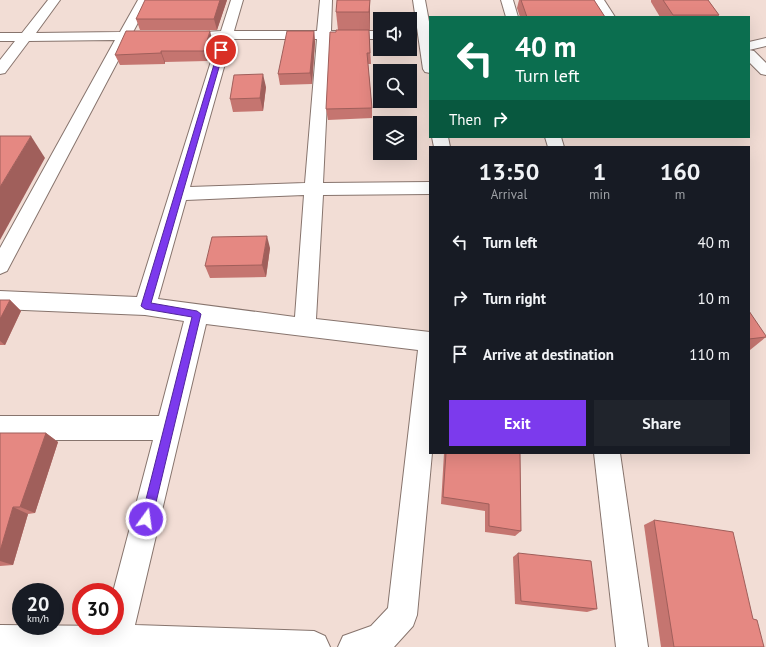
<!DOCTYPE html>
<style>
:root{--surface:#171b24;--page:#20242c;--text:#f1f3f6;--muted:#9ea1a6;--accent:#7c3aed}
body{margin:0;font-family:"PT Sans",sans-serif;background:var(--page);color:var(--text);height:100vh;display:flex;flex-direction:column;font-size:15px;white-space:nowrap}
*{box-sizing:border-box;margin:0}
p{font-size:13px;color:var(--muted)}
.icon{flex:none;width:22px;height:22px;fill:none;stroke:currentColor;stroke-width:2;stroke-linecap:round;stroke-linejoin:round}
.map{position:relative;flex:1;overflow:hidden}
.panel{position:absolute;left:429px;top:146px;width:321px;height:308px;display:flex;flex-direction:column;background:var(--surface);border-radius:0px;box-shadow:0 4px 16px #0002}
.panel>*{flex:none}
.banner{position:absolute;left:429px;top:16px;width:321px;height:122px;border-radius:0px;box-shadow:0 4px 16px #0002;background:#0b6e4f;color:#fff;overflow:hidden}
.buttons{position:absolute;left:373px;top:12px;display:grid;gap:8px}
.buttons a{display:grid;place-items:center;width:44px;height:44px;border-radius:0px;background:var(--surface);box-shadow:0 4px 16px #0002;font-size:20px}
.speed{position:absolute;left:12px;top:583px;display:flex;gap:8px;font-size:20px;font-weight:700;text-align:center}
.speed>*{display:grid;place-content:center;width:52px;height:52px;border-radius:50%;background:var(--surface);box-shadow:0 4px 16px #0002;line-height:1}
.speed small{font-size:10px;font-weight:400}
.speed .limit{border:6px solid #d22;background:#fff;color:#111}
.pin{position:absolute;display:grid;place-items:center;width:34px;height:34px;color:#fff;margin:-17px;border:2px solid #fff;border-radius:50%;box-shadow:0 1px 4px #0007}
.me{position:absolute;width:44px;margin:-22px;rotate:14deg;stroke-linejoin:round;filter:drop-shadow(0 0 3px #0008)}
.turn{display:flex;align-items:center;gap:14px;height:84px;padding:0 20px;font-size:18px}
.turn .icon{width:52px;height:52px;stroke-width:2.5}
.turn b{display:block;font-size:28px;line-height:34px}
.then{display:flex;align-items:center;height:38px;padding:0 20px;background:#0003;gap:8px;font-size:15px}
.eta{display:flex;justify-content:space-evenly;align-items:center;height:68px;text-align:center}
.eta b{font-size:24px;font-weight:800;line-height:28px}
.primary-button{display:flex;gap:8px;margin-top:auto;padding:8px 20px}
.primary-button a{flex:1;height:46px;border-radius:0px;background:var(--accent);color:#fff;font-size:16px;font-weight:800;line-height:46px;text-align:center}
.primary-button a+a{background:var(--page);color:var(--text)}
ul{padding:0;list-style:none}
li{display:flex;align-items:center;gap:12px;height:56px;padding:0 20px}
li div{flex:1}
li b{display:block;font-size:15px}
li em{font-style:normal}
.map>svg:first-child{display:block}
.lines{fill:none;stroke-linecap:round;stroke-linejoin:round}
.street-casing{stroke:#87746d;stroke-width:2}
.secondary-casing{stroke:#87746d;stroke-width:2}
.street{fill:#fff;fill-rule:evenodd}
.secondary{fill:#fff;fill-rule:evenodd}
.wall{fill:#c57570}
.shaded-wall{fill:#a05f5b}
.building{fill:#e58882;stroke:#a05f5b}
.route{fill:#7c3aed;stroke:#51269a}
</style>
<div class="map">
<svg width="766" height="647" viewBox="0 0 766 647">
<rect width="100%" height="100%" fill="#f2ddd5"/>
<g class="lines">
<!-- street casing -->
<g class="street-casing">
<g id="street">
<polygon points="48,0 60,0 36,33 120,32 138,0 150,0 133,32 158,33 160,36 158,39 129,40 7,271 0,274 0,248 115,40 29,41 5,73 0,74 0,60 15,41 0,41 0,33 22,33"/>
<path d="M231,0h12l-9,31h83l3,-31h12l-1,31h49v8h-50l-7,144 107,-1v12l-107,1 -7,124 114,13v121h2l-15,162 -4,11 -19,21h-56l5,-11 28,-10 17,-18 30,-258 -212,-26 -71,301 179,6 11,5 5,11h-330v-22l115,1v-34h-2l40,-152h-153v-24h159l25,-95 -39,-6 -145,-6v-18l137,6 81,-258 -12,-1 -2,-3 2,-3 15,-1zM232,39h85l-12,144 -115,4zM304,195l-9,122 -137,-18 28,-99z"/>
<polygon points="413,0 425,0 430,27 430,73 425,72 423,69"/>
<polygon points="501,0 513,0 518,17 506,17"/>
<polygon points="592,0 604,0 615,17 603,17"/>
<polygon points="766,38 766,46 749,50 749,42"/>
<polygon points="432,137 448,137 450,147 434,147"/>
<polygon points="545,137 561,137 564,147 548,147"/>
<polygon points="594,453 620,453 648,647 616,647"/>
</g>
</g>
<!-- secondary casing -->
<g class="secondary-casing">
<polygon id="secondary" points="749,50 754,51 766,63 766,75 761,74 749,62"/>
</g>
<!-- street -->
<use href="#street" class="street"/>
<!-- secondary -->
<use href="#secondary" class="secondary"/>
</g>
<!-- wall -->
<g class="wall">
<polygon points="227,0 217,30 140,30 136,19"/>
<polygon points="370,0 370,30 338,30 336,12"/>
<polygon points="519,0 594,0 605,17 520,17 517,8"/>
<polygon points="651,0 708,0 719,15 718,17 660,17 651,2"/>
<polygon points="369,30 371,64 368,64 372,108 372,118 328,120 326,109"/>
<polygon points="314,31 315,42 312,84 280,85 278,74"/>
<polygon points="213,42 207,61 165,62 165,64 120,65 115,55"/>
<polygon points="266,87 263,111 233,112 230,99"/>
<polygon points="270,248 266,277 210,278 205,266"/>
<polygon points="0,300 10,300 21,311 5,345 0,345"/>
<polygon points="749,311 766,337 750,350 749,350"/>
<polygon points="0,433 46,433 58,442 35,513 28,514 13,565 0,566"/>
<polygon points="444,453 520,453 521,531 515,536 485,532 485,511 441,504"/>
<polygon points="654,520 753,619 764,647 661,647 644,525"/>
<polygon points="518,553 597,609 587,612 515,604 513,557"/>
</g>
<!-- shaded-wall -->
<g class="shaded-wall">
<polygon points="220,0 227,0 217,30 214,19"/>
<polygon points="370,0 370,30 369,12"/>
<polygon points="210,31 213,42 207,61 204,51"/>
<polygon points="314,31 315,42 312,84 310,73"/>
<polygon points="161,51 165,62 165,64 161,53"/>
<polygon points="263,74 266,87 263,111 260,98"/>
<polygon points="31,136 45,158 0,240 0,187"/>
<polygon points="267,236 270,248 266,277 262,265"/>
<polygon points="10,300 21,311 5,345 0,341 0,319"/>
<polygon points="46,433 58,442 35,513 20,507"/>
<polygon points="13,507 28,514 13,565 0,561 0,551"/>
</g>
<!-- building -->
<g class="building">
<polygon points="145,0 220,0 214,19 136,19"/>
<polygon points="337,0 370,0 369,12 336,12"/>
<polygon points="521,0 594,0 605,17 527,17"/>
<polygon points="663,0 708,0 719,15 673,15"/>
<polygon points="336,30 369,30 370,53 367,53 372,108 326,109 330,32 336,32"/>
<polygon points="126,31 210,31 204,51 161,51 161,53 115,55"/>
<polygon points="287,31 314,31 310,73 278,74"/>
<polygon points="263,74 260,98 230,99 234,75"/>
<polygon points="0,136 31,136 0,187"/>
<polygon points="267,236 262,265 205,266 212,237"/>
<polygon points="0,300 10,300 0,319"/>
<polygon points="749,311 766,336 766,337 749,339"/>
<polygon points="0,433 46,433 20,507 13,507 0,551"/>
<polygon points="446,453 520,453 521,531 489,526 489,504 443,497"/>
<polygon points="654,520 733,532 753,619 757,620 764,647 674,647"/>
<polygon points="518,553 591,561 597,609 521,601"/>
</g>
<!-- route -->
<polygon class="route" points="219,48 224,50 151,303 197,311 201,314 152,519 151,523 146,525 142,523 141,519 192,317 145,309 141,306"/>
</svg>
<div class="buttons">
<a><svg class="icon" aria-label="sound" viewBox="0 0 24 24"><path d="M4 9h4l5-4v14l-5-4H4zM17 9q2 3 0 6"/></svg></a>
<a><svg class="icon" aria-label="search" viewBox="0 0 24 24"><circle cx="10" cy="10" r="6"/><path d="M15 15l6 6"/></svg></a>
<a><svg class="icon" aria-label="layers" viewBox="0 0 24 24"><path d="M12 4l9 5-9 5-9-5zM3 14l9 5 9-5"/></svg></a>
</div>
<div class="speed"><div>20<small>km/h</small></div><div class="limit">30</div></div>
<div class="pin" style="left:221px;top:50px;background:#d93025"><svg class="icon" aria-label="arrive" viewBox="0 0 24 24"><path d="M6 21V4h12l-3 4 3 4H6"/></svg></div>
<svg class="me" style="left:146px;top:519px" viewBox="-20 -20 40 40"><circle r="17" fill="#7c3aed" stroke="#fff" stroke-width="3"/><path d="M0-11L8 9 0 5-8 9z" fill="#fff"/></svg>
<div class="banner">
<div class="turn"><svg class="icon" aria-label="left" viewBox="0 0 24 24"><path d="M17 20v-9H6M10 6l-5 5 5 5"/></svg><div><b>40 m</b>Turn left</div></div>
<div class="then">Then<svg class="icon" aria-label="right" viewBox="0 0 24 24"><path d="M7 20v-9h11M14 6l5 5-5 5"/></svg></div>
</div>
<section class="panel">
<div class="eta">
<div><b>13:50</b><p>Arrival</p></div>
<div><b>1</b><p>min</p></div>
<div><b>160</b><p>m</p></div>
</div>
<ul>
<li><svg class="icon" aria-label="left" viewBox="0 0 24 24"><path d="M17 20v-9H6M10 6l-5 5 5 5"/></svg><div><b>Turn left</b></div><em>40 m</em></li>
<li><svg class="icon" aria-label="right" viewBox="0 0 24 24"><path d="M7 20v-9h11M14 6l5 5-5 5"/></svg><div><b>Turn right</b></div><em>10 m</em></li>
<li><svg class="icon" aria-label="arrive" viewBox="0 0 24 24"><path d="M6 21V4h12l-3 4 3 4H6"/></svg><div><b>Arrive at destination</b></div><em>110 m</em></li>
</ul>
<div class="primary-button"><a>Exit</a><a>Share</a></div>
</section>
</div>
